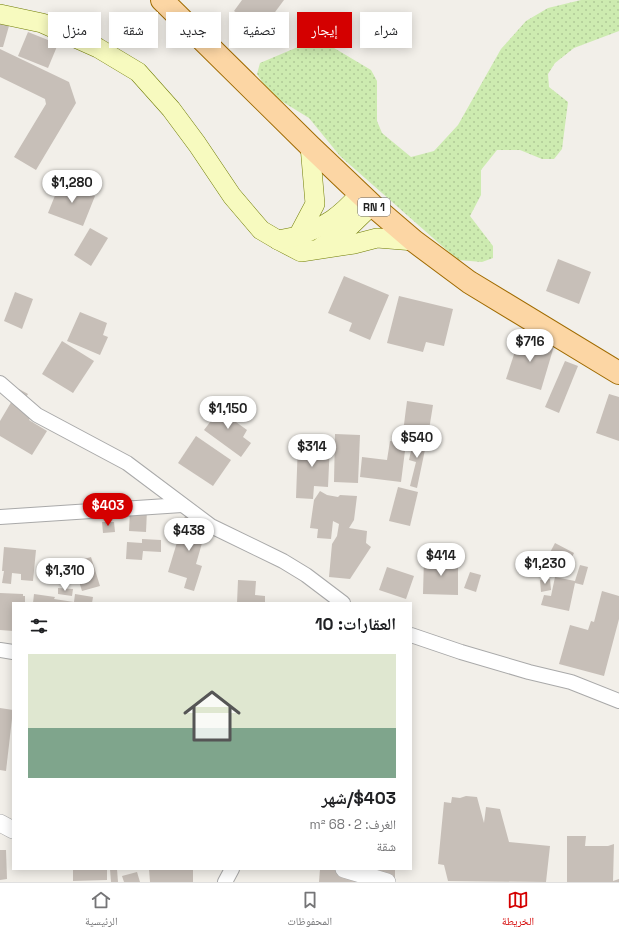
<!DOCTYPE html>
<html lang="ar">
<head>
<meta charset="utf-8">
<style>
	body { margin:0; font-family:"Space Grotesk","Noto Naskh Arabic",sans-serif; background:#f2f2f2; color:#202124; direction:rtl; height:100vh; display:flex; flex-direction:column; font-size:15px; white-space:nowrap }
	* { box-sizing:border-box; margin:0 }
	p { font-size:13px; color:#757577 }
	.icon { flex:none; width:22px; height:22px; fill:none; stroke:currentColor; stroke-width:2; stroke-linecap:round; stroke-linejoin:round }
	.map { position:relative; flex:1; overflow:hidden; direction:ltr }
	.details { position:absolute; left:12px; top:602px; width:400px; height:268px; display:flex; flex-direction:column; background:#fff; border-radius:0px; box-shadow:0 2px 10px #0003; direction:rtl }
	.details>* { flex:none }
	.hud { position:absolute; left:12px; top:12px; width:400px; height:36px; direction:rtl; display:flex; gap:8px }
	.price { position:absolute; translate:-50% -34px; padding:0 9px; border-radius:14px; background:#fff; color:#222; font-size:13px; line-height:26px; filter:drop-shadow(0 1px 2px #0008) }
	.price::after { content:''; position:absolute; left:50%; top:24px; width:12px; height:9px; margin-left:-6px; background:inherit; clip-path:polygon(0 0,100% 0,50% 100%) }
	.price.selected { background:#d40000; color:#fff }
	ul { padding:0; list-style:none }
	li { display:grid; align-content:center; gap:8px; height:212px; padding:0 16px }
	li span { display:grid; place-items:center; height:124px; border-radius:0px; color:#555 }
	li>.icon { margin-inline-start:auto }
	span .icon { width:72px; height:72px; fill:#fffc; stroke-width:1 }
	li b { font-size:17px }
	h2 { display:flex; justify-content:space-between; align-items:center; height:48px; padding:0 16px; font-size:17px }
	.pill { padding:0 14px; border-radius:0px; background:#fff; box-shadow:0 2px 10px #0003; font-size:14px; line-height:36px }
	.pill.selected { background:#d40000; color:#fff }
	.dock { display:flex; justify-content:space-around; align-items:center; height:56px; border-top:1px solid #e0e0e0; background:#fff; font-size:11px; color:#757577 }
	.dock a { display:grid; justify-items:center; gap:2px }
	.dock .selected { color:#d40000 }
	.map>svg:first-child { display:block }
	.grass { fill:url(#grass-dots) }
	.building { fill:#c7bfb8 }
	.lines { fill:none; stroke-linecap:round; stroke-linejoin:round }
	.minor-casing { stroke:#a9a9a9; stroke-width:16 }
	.tertiary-casing { stroke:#a9a9a9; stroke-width:18 }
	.secondary-casing { stroke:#707d05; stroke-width:20 }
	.primary-casing { stroke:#a06b00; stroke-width:24 }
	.minor { stroke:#fff; stroke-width:14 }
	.tertiary { stroke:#fff; stroke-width:17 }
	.secondary { stroke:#f7fabf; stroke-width:19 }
	.primary { stroke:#fcd6a4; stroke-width:22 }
	.labels { text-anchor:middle; stroke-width:3.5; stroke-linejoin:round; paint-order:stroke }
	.shield { fill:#fff; stroke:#646464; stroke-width:1 }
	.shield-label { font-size:11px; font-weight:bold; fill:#222 }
</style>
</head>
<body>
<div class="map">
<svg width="619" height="882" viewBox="0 0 619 882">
	<defs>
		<pattern id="grass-dots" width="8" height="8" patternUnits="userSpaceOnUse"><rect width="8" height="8" fill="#cdebb0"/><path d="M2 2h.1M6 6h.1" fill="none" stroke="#b0c997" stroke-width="1.8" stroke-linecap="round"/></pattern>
	</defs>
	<rect width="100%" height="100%" fill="#f2efe9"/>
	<path class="grass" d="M581,0h38v31l-45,17 -19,15 -7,11 1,13 19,15 -6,47 -8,10h-12l-22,-9h-23l-16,20v25l-11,21 23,30v12l-11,4 -24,-2 -118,-104 -31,-38 -39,-24 -13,-20 3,-11 45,-19 24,1 42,25 6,11v40l5,12 29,24 23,-6 24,-26 43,-76 25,-28 22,-13z"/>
	<g class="building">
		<path d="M242,0h42l-23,31 -27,-20z"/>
		<path d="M0,16l11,3 -8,28h-3z"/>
		<path d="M28,32l30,12 -10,24 -30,-12z"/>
		<path d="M0,49l69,33 7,21 -40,67 -22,-13 32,-53 -1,-5 -45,-22z"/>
		<path d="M60,183l35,13 -12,30 -35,-13z"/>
		<path d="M90,228l18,10 -17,28 -17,-11z"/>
		<path d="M558,259l33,13 -12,32 -33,-13z"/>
		<path d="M344,276l45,19 -19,45 -21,-9 3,-8 -24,-10z"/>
		<path d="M15,292l18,7 -11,30 -18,-8z"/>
		<path d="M399,296l54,13 -9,37 -18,-4 -3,10 -36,-9z"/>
		<path d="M80,312l27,11 -4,12 5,2 -8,18 -33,-14z"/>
		<path d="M520,336l34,10 -13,44 -35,-11z"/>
		<path d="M62,341l32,20 -21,32 -31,-19z"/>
		<path d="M565,361l13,5 -19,47 -14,-6z"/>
		<path d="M19,389l9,5 -6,10 12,7 -5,9 18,11 -15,24 -32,-19v-15z"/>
		<path d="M609,394l10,3v44l-23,-8z"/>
		<path d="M227,400l10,7 -8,10 18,13 -4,7 8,6 -10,14 -37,-27z"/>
		<path d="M407,401l26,4 -5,31 -25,-4z"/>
		<path d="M335,434l25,1 -2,48 -24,-1z"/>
		<path d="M196,436l35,24 -18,26 -35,-23z"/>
		<path d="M414,437l13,3 -10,48 -7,-2 6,-24 -7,-2z"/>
		<path d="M390,441l16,2 -5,39 -41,-5 2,-20 25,3z"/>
		<path d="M298,442l32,1 -2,44 -14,-1 -1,13 -17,-1z"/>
		<path d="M398,487l20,5 -8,34 -21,-5z"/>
		<path d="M320,491l7,4 11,2 2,-2 17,1 -3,24 -5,8 18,3 -1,12 5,4 -21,32 -21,-2 3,-33 5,-8 2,-12 -6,-3 -2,18 -14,-1 1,-9 -8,-1 4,-28z"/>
		<path d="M130,509l17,1 -1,22 -17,-1z"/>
		<path d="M185,516l23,6 -12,42 6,2 -8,25 -10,-3 3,-10 -19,-6z"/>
		<path d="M102,522h12l1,10 -12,1z"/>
		<path d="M142,539l19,1v12l-18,-1 -1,9 -16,-1 1,-17 15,1z"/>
		<path d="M555,543l19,10 -8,17 -20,-10z"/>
		<path d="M4,547l32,3 -3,31 -12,-1v-6l-9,-1 -1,11 -9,-1 2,-12h-2z"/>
		<path d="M91,557l9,29 -18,5 -9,-29z"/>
		<path d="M424,558l34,1v36l-35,-1z"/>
		<path d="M580,565l8,2 -5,18 -8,-2 -6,28 -28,-6 3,-10 7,1 4,-19 20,4z"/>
		<path d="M387,567l27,9 -8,23 -27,-9z"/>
		<path d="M470,572l11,3 -5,17 -12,-4z"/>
		<path d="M550,579l1,11 -10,2 -1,-12z"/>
		<path d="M238,580l18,1 -1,14 10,1v7h-28z"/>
		<path d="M58,588l15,1 -1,7 -14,-2z"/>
		<path d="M602,591l17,5v23l-15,57 -45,-12 11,-39 18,5 3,-9 3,1z"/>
		<path d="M0,593l23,1v2h2v7h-12v28l-13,-1z"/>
		<path d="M34,594l21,3 -1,2 20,3 1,-8 18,3 -1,6h-59z"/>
		<path d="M0,708l13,2 -7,61 -6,-1z"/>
		<path d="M466,796l11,1 7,26 2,-16 14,2 9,33 41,4 -4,36 -98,-1 -4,-16 -6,-1 6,-62 7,1 1,-6 8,1z"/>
		<path d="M567,836h19l-1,10h23l6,-2 -1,37 6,-2v3h-52z"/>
		<path d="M0,850h6l1,29 -7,1z"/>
		<path d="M73,869h34v11l-34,1z"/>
		<path d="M110,869h7l1,13h-7z"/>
		<path d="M149,869h44v13h-43z"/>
		<path d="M320,869h75v13h-76z"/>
		<path d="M137,872l3,10h-16l-2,-6z"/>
	</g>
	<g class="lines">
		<g class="minor-casing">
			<g id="minor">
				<path d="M0,383l37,32 90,48 84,63 72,35 23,14 37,28"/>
				<path d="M0,517l182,-12"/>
				<path d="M411,635l50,17 68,20 42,10 48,19"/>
				<path d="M0,650l13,2"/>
				<path d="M225,882l7,-13"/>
			</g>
		</g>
		<g class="tertiary-casing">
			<g id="tertiary">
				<path d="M0,823l13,7"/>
				<path d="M344,869l43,13"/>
			</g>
		</g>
		<g class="secondary-casing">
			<g id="secondary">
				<path d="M0,14l42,9 56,25 40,24 33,37 26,35 35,52 29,34 17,10 23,12 53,-8 23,-6 37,3"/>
				<path d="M298,236c30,-11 41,-19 62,-42"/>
				<path d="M278,240l20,-4 17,-32 -5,-58"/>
				<path d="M322,246l18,-10 32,-31"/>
			</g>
		</g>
		<g class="primary-casing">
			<path id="primary" d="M162,0l148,146 62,59 42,36 55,41 150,91"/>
		</g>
		<use href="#minor" class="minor"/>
		<use href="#tertiary" class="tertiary"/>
		<use href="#secondary" class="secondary"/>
		<use href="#primary" class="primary"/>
	</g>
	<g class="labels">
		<rect class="shield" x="358" y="198" width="32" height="18" rx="3"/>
		<g class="shield-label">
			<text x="374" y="211">RN 1</text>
		</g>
	</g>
</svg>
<b class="price" style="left:72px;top:204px">$1,280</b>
<b class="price" style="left:530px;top:363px">$716</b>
<b class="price" style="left:228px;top:430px">$1,150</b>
<b class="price" style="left:417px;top:459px">$540</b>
<b class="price" style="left:312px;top:468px">$314</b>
<b class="price selected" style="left:108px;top:527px">$403</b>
<b class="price" style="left:189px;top:552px">$438</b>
<b class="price" style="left:441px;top:577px">$414</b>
<b class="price" style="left:545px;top:585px">$1,230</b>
<b class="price" style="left:65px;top:592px">$1,310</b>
<div class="hud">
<a class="pill">شراء</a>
<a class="pill selected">إيجار</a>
<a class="pill">تصفية</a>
<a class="pill">جديد</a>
<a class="pill">شقة</a>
<a class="pill">منزل</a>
</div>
<section class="details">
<h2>العقارات: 10<svg class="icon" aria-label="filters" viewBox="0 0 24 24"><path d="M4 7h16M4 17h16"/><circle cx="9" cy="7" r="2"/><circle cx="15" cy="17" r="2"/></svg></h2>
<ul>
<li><span style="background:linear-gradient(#dfe7d0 60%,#7fa58c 0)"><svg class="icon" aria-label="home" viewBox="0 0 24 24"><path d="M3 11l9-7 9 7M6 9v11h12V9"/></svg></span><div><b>$403/شهر</b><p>الغرف: 2 · 68 m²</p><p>شقة</p></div></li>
</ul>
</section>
</div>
<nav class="dock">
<a class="selected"><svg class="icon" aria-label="map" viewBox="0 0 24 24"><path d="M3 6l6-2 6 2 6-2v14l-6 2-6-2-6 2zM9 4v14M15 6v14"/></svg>الخريطة</a>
<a><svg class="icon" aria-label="saved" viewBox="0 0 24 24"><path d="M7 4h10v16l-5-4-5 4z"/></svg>المحفوظات</a>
<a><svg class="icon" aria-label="home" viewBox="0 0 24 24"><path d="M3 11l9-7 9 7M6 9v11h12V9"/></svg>الرئيسية</a>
</nav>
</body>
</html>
